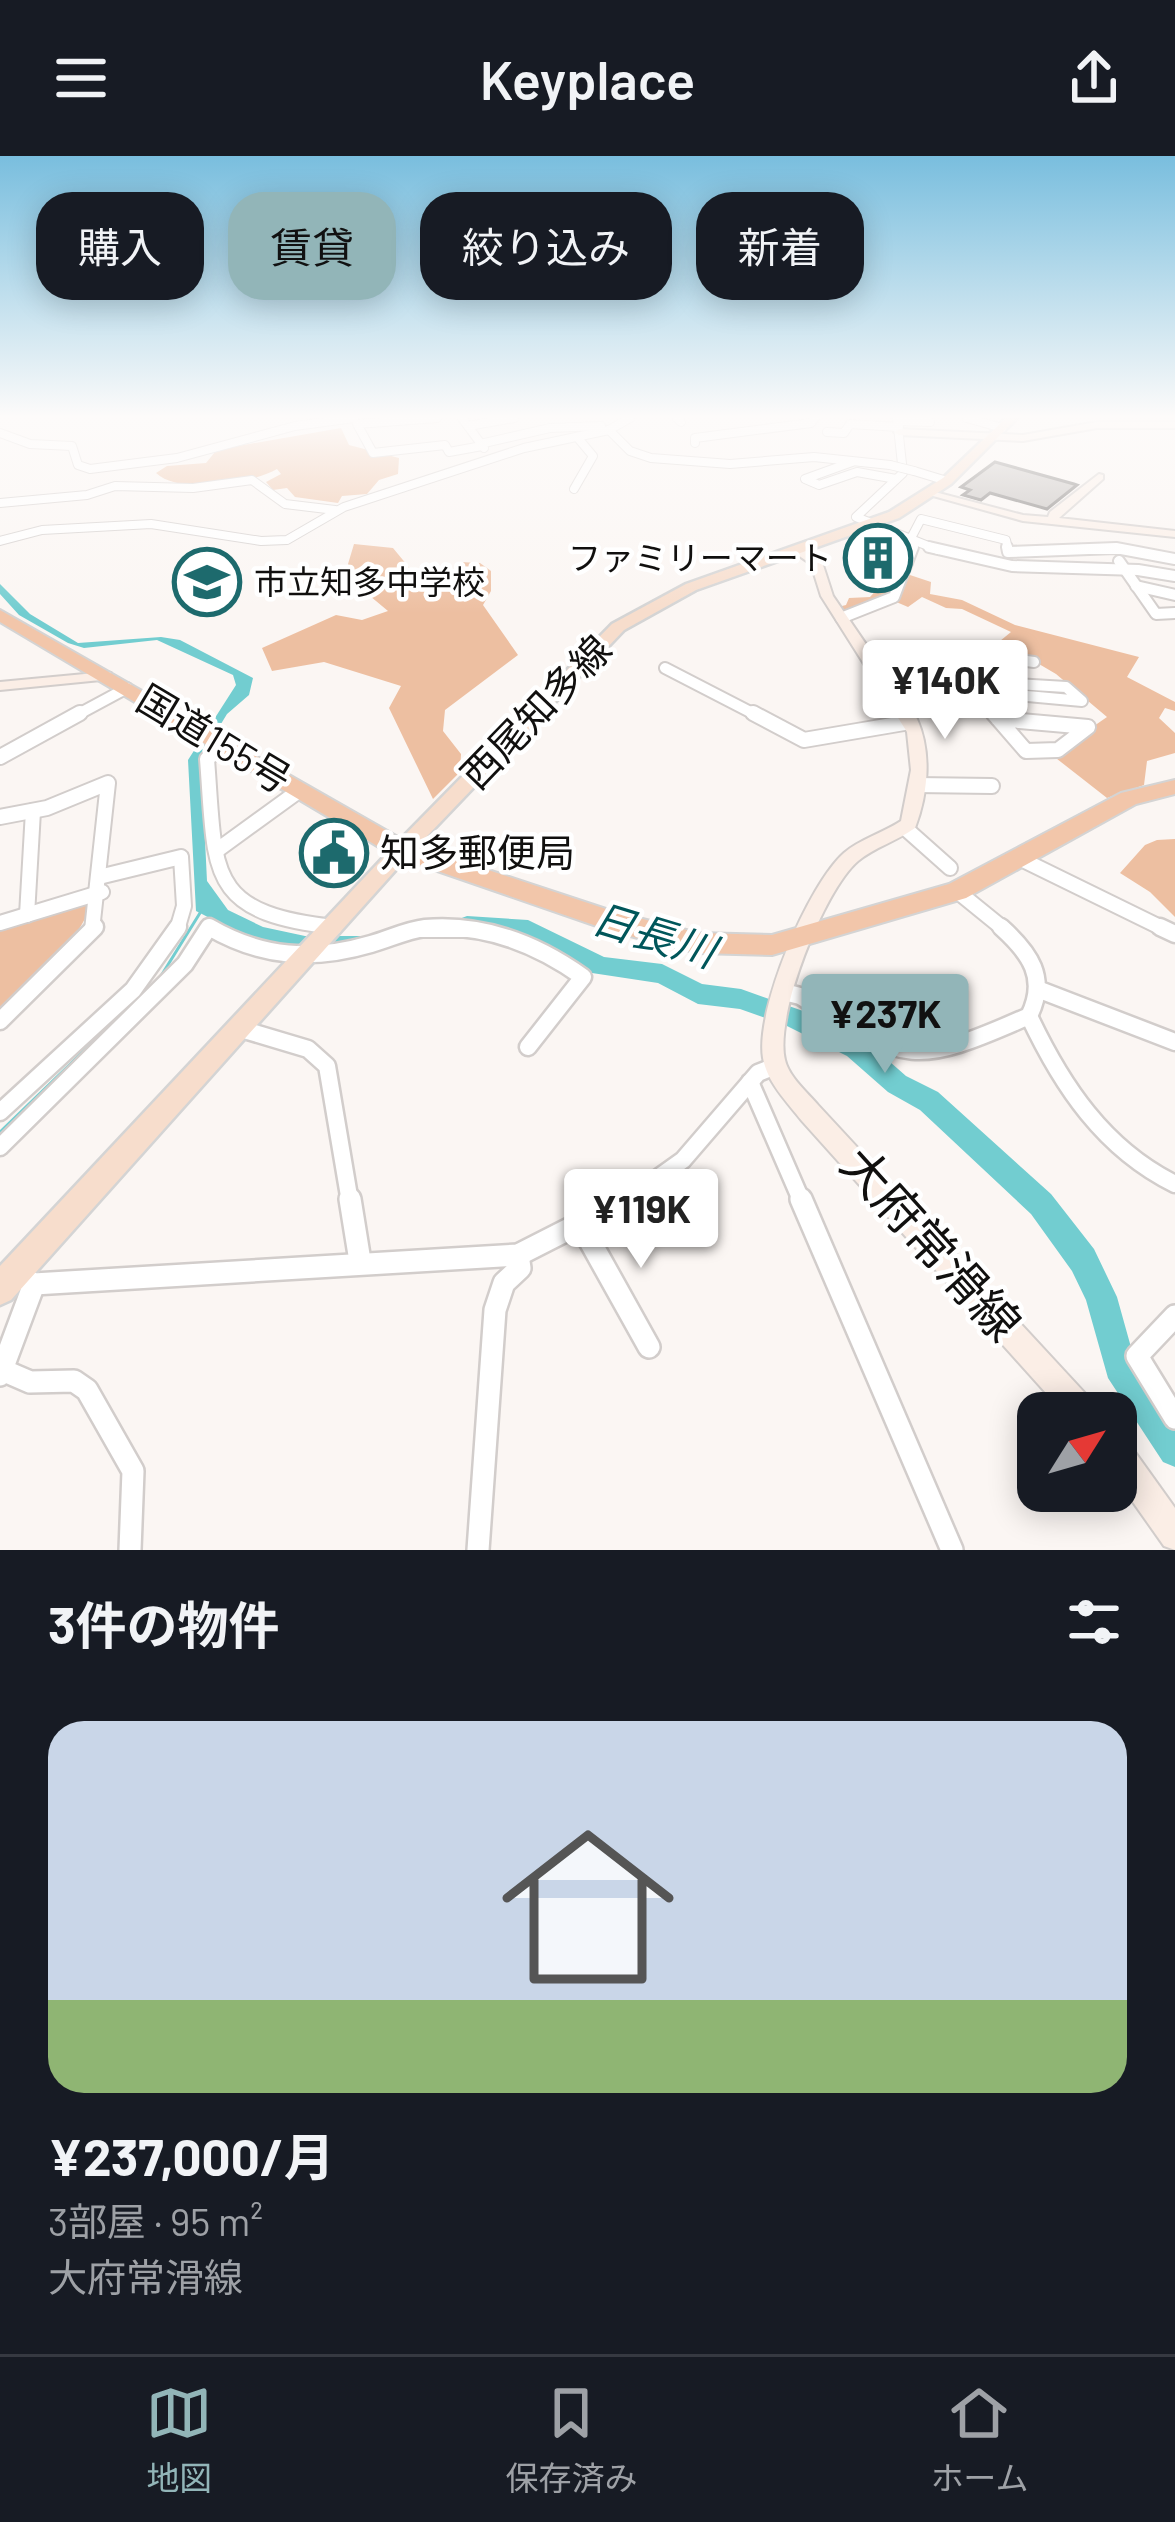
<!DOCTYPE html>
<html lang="ja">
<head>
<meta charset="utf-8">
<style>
	body { margin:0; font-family:Barlow,"Noto Sans JP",sans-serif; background:#20242c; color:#f1f3f6; height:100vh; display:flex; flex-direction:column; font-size:45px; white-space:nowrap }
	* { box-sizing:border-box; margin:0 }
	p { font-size:39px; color:#9ea1a6 }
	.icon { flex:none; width:66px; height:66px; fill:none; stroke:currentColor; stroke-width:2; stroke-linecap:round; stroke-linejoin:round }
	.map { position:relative; height:1394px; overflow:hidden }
	.details { display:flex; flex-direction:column; background:#171b24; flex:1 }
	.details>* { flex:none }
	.banner { position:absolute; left:36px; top:36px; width:1104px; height:108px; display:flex; gap:24px }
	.needle { width:78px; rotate:53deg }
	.tools { position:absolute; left:1017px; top:1236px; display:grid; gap:24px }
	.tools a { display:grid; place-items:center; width:120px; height:120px; border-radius:24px; background:#171b24; box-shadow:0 6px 30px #0003; font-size:60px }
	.price { position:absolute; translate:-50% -102px; padding:0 27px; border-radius:12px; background:#fff; color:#222; font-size:39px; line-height:78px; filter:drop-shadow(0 3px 6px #0008) }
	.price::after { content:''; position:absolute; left:50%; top:72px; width:36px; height:27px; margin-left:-18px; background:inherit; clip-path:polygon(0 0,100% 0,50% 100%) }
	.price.on { background:#92b5b8; color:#111 }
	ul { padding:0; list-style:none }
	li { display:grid; align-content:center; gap:24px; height:636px; padding:0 48px }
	li span { display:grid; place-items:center; height:372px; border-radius:36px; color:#555 }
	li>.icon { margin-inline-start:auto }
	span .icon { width:216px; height:216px; fill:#fffc; stroke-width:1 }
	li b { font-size:51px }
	h2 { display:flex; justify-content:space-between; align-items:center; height:144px; padding:0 48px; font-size:51px }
	.pill { padding:0 42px; border-radius:36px; background:#171b24; box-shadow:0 6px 30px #0003; font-size:42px; line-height:108px }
	.pill.on { background:#92b5b8; color:#111 }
	header { display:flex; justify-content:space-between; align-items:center; height:156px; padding:0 48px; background:#171b24; font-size:54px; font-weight:600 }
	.tab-bar { display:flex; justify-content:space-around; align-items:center; height:168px; border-top:3px solid #363941; background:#171b24; font-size:33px; color:#9ea1a6 }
	.tab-bar a { display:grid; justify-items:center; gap:6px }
	.tab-bar .on { color:#92b5b8 }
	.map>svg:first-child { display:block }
	.green { fill:#edbfa1 }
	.water { fill:#72cdd0 }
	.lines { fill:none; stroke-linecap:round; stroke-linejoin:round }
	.stream { stroke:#72cdd0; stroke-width:3 }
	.river { fill:#72cdd0; fill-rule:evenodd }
	.building { fill:#beb9b6; stroke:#7a7674; stroke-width:3 }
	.street-far4-casing { stroke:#d2cdcb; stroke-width:10 }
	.street-far3-casing { stroke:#d2cdcb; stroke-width:14 }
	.street-far2-casing { stroke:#d2cdcb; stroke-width:18 }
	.street-far1-casing { stroke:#d2cdcb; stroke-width:21 }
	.street-casing { stroke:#d2cdcb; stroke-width:26 }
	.secondary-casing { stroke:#d2cdcb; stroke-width:4 }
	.primary-casing { stroke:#d4d4d4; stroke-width:5 }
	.highway-casing { stroke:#d4d4d4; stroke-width:4 }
	.street-far4 { stroke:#fff; stroke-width:8 }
	.street-far3 { stroke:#fff; stroke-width:10 }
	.street-far2 { stroke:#fff; stroke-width:14 }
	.street-far1 { stroke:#fff; stroke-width:16 }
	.street { stroke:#fff; stroke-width:21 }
	.secondary { fill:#fbeee6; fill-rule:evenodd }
	.primary { fill:#f7ddcc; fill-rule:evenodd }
	.highway { fill:#f2c6aa; fill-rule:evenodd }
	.street-bridge-casing { stroke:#d2cdcb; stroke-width:10; stroke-linecap:butt }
	.street-bridge { stroke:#fff; stroke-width:8 }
	.labels { text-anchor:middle; stroke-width:9; stroke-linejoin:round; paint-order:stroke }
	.far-poi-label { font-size:33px; fill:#11100f; stroke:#fff; text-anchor:end }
	.street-label { font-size:39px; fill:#11100f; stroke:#fff }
	.poi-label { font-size:39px; fill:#11100f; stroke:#fff; text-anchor:start }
	.water-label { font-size:42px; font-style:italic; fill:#00565a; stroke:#fff }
	.near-street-label { font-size:48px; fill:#11100f; stroke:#fff }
</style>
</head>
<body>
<header><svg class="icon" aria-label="menu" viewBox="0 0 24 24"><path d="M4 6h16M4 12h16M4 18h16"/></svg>Keyplace<svg class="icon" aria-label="share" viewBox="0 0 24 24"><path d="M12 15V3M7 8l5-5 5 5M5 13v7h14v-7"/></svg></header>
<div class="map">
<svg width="1175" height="1394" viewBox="0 0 1175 1394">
	<rect width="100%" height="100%" fill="#fbf6f3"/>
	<g class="green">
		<path d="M341,272l8,17 50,13 -1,16 -19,6 -12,14 -25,2 -4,7 -43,-6 -8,-9 -14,2 -7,-8 15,-8 -4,-5c-26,15 -98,26 -121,4l11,-7 39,-3 9,-11 17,-5z"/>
		<path d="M354,388l39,4 19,23 48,6 -1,-15 21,1 11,8v20l-8,14 35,50 -73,55 -2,21 18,23 -1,18 -27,27 -44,-91 12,-22 -77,-24 -52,9 -10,-23 74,-33 26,5 26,-9 -24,-20 -16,-27z"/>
		<path d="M907,418l24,8 -1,12 32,6 53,25 124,32 -12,20 48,25v9l-10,-3 -6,10 16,15v20l-28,8 -3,24 -37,13 -55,-43 55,-38 -51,-43 -56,-33 11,-9 -49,-23 -16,-1 -24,-11 -14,10 -14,-6 -2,-11 -10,13 -40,9 -4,-5 8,-2 3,-7 21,-1 11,-12 23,-4z"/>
		<path d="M1157,684l18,-1v78l-25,-25 -30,-19 25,-28z"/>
		<path d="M94,741c-16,50 -56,79 -94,114v-85z"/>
	</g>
	<path class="water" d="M0,428l30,30 48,29 83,-6 19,3 73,38 -4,17 -22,19 -26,43 6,124 21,29 35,17 42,9h60l64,-18 2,5c-59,17 -115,38 -176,18 -20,-6 -39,-21 -59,-30l-8,-151 48,-75 -3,-10 -76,-35 -73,8 -16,-5 -49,-28 -19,-21z"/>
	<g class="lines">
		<g class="stream">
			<path d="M161,820l39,-63"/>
			<path d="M0,976l146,-141"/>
		</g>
		<path class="river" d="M467,760l61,4 76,37 58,7 40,20 39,5 62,22 62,29 41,36 32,16 113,102 43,55 23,48 17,61 41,61v48l-12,-5 -55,-84 -22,-78 -14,-29 -41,-57 -111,-104 -32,-18 -41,-36 -62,-31 -45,-16 -42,-5 -40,-21 -66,-10 -68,-35 -65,-7 -3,-6 3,-6z"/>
	</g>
	<path class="building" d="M995,306l79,22 3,1 -30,24 -57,-16 -9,7 -18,-5 7,-5 -9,-3z"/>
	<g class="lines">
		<g class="street-far4-casing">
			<g id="street-far4">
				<path d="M437,262l-80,6 16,29 72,-8 4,7 33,-6"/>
				<path d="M462,262l22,30"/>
				<path d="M677,262l4,4"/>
				<path d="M897,262l6,55 -47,44 82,33"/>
				<path d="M967,262l35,10"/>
				<path d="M898,265l32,1"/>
				<path d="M468,270l46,-8"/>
				<path d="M609,274l21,21 21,7 79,6 84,-7 76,8"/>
				<path d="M827,276l17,1 6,-9 49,3"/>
				<path d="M0,277l30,11 42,2 6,19 12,4 87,-11 118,-32 59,-8"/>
				<path d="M695,287v-5l116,-15 4,-5"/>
				<path d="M480,288l70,-16 51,-2"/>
				<path d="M852,306l-47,17 14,6 38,-13 39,7"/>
				<path d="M914,315l33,10"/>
				<path d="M574,333l19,-33 -16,-19"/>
				<path d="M0,347l87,-8 28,-9 78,2 59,-8 33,24 50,6"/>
				<path d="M0,385l42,-11 109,-6 110,17 26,-1 57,-33 180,-59 85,-18 21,-12"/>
				<path d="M909,386l12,-23 85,21 2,10"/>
				<path d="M912,394l2,-6"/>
				<path d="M1068,394h57"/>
			</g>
		</g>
		<g class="street-far3-casing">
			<g id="street-far3">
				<path d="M929,391l83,19 126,4 37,6"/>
				<path d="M1007,391l1,5 108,-4 59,11"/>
				<path d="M1119,405l37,53 19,-1"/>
				<path d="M1136,430l39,9"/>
				<path d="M841,462l53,-21 19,-50"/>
				<path d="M665,512l93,48"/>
				<path d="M880,520l186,11 16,14 -109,-10"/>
				<path d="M961,521l5,-15 15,-7 53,7"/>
				<path d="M972,534l23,26"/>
				<path d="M75,560l52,-28"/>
			</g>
		</g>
		<g class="street-far2-casing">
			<g id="street-far2">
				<path d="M753,557l51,27 106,-18"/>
				<path d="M993,557l33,38 32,-1 30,-23 -90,-8"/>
				<path d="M223,589l-16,14c9,114 -2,154 128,168"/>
				<path d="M0,601l80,-44"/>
				<path d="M916,629l76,1"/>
				<path d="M0,661l47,-9 61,-25 -16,147"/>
				<path d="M905,672l45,40"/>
				<path d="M216,695l84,-61"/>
				<path d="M1021,703l145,71"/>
				<path d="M103,720l78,-19 3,49 -7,24"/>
				<path d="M957,735l48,39"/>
				<path d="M27,759l6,-104"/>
				<path d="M0,767l102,-31"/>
				<path d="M207,774h6"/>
				<path d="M418,774h54"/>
			</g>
		</g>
		<g class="street-far1-casing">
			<g id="street-far1">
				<path d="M1160,771l15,7"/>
				<path d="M1040,834l135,52"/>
				<path d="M784,836l16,4c107,67 111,72 229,20 19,-38 1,-63 -28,-89"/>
				<path d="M1029,860c33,70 75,133 146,168"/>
				<path d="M0,865l95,-94"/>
				<path d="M241,873l67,20 19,17 23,136"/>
				<path d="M750,926l52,120"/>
				<path d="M0,956l133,-122 45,-63"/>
				<path d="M0,991l185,-183 24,-37c53,31 104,34 162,17 18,-5 36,-14 54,-16 59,-5 112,16 158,49l-55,70"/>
				<path d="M624,1046l59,-42 75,-87 17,-7"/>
			</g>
		</g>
		<g class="street-casing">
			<g id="street">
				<path d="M350,1043l10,62"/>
				<path d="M801,1043l151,351"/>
				<path d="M581,1069l68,122"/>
				<path d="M14,1118l20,10 484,-29 110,-56"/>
				<path d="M1175,1160l-38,40 38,62"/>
				<path d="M2,1214l28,12 44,-1 13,9 46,81 -3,79"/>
				<path d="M0,1219l34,-91"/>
				<path d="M478,1394l17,-240 9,-27 16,-15 -2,-13"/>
			</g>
		</g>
		<g class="secondary-casing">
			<g id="secondary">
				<path d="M1097,266h78v6h-78l-74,13 -124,-6 -5,-3 5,-3 124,6z"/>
				<path d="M1099,318l4,1v4l-44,39 116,13v6l-152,-16 -97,-27 5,-3 92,24 25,2 2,-5z"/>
				<path d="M795,391h8l18,12 12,37 84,123c15,34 11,75 -2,109 -18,13 -40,19 -57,33 -34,29 -84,155 -73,199 4,17 22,32 33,45l276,298 5,10h-35l-262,-292c-15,-19 -35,-39 -39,-63 -8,-48 45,-173 81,-205 16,-14 39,-20 57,-32l10,-51 -4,-38 -86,-136 -10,-32 -16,-11z"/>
				<path d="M106,516l5,1v6l-111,11v-8z"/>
				<path d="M1116,1281l11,4 48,67v42l-11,-4 -48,-68z"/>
			</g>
		</g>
		<g class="primary-casing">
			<path id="primary" d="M1006,262h11l-66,66 -52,34 -203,72 -72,40 -215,225 -398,445 -11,5v-39l395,-421 217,-221 74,-40 203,-72 54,-34z"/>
		</g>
		<g class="highway-casing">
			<path id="highway" d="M0,454l410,234 205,68 83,21 74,2 177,-51 172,-91 54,-13v14l-39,10 -170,94 -194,57 -74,-2 -84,-21 -220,-76 -394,-234z"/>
		</g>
		<use href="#street-far4" class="street-far4"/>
		<use href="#street-far3" class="street-far3"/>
		<use href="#street-far2" class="street-far2"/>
		<use href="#street-far1" class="street-far1"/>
		<use href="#street" class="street"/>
		<use href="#secondary" class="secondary"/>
		<use href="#primary" class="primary"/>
		<use href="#highway" class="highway"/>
		<g class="street-bridge-casing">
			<path id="street-bridge" d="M890,309l24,6"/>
		</g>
		<use href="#street-bridge" class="street-bridge"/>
	</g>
	<linearGradient id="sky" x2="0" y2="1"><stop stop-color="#79bede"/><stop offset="0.57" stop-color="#fdfbfa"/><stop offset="1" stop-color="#fdfbfa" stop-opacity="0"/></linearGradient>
	<rect width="1175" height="457" fill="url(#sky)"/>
	<defs>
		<g id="building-ring" transform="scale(3.45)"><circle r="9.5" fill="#fff" stroke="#1d6a6d" stroke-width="1.5"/><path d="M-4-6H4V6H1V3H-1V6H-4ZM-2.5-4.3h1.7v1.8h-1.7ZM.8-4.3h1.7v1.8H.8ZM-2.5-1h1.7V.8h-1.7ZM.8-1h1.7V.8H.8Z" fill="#1d6a6d"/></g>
		<g id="school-ring" transform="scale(3.45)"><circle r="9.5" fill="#fff" stroke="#1d6a6d" stroke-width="1.5"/><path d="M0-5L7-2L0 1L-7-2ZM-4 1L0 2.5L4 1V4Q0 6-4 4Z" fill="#1d6a6d"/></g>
		<g id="civic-ring" transform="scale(3.45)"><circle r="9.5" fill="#fff" stroke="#1d6a6d" stroke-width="1.5"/><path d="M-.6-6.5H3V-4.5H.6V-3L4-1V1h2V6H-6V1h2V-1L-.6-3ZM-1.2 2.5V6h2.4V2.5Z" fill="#1d6a6d"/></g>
	</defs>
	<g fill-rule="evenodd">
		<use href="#building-ring" x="878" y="402"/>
		<use href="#school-ring" x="207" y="426"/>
		<use href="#civic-ring" x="334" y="697"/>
	</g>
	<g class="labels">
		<g class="far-poi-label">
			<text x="832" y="414">ファミリーマート</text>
			<text x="254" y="438" text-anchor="start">市立知多中学校</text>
		</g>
		<g class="street-label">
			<text transform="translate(536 556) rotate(-46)" y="14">西尾知多線</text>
			<text transform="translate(214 583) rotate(31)" y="14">国道155号</text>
		</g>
		<g class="poi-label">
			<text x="380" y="711">知多郵便局</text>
		</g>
		<g class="water-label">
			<text transform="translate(654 779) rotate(17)" y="15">日長川</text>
		</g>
		<g class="near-street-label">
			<text transform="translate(931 1088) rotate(48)" y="17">大府常滑線</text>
		</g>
	</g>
</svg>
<div class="tools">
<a><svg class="needle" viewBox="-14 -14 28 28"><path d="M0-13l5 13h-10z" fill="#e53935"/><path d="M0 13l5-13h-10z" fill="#9ea1a6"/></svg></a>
</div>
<b class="price" style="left:945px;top:586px">¥140K</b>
<b class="price on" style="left:885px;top:920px">¥237K</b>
<b class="price" style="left:641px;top:1115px">¥119K</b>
<div class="banner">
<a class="pill">購入</a>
<a class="pill on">賃貸</a>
<a class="pill">絞り込み</a>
<a class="pill">新着</a>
</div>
</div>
<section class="details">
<h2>3件の物件<svg class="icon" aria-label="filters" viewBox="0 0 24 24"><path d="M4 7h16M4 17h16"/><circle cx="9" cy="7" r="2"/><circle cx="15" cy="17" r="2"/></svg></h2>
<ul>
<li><span style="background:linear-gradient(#c9d6e8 75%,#8fb573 0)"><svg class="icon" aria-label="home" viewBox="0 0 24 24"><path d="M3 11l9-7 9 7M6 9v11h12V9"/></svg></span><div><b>¥237,000/月</b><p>3部屋 · 95 m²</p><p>大府常滑線</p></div></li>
</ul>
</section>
<nav class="tab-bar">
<a class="on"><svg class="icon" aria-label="map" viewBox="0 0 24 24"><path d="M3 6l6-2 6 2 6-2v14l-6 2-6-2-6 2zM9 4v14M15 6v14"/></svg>地図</a>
<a><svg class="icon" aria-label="saved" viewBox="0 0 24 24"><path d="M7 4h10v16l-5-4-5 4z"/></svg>保存済み</a>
<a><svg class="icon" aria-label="home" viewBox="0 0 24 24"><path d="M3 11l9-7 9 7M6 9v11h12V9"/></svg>ホーム</a>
</nav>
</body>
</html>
